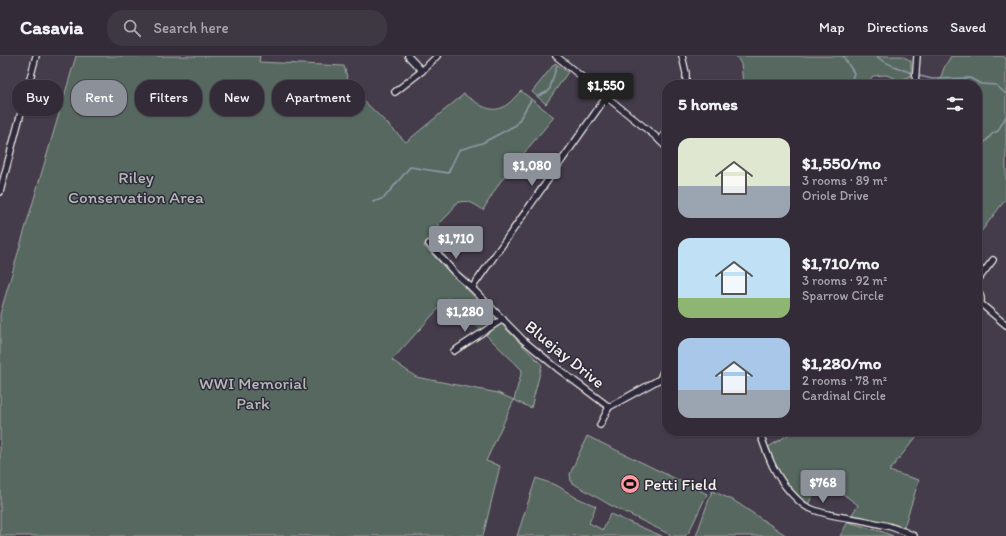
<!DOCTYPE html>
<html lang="en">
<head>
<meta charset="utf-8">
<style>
	body { margin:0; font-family:Itim,sans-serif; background:#3e3843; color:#f1f3f6; height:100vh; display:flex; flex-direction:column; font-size:15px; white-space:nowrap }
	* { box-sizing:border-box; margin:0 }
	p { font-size:13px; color:#a9a7ae }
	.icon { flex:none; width:22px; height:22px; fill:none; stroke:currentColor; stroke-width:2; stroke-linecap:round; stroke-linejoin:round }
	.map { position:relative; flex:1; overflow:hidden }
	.details { position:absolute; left:662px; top:24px; width:320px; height:356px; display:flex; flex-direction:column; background:#332c38; border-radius:16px; box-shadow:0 1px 3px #0004,0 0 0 1px #4e4853 }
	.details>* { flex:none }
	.top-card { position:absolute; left:12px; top:24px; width:380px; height:36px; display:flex; gap:8px }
	.price { position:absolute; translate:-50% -34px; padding:0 9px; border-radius:4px; background:#8c9099; color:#fff; font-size:13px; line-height:26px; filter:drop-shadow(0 1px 2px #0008) }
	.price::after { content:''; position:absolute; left:50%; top:24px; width:12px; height:9px; margin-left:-6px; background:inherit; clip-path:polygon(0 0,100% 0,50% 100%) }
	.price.current { background:#222; color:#fff }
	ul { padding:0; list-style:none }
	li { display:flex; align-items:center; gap:12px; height:100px; padding:0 16px }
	li span { display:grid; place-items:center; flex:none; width:112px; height:80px; border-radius:12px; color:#555 }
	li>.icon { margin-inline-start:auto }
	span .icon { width:48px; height:48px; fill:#fffc; stroke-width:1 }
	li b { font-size:17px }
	h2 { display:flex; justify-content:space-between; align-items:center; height:48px; padding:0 16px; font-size:17px }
	.chip { padding:0 14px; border-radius:16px; background:#332c38; box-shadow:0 1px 3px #0004,0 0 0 1px #4e4853; font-size:14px; line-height:36px }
	.chip.current { background:#8c9099; color:#fff }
	header { display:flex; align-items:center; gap:24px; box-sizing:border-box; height:56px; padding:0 20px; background:#332c38; border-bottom:1px solid #4e4853 }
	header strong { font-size:19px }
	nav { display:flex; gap:22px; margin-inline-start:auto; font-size:14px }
	.search { width:280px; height:36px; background:#3e3843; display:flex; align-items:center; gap:10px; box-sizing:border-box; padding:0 14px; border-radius:16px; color:#a9a7ae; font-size:15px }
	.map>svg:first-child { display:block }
	.green { fill:#566860; stroke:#a5aca4; fill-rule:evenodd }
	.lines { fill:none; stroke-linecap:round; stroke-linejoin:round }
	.stream { stroke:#909ca6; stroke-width:1.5 }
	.street-casing { stroke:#f4f1e8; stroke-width:8 }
	.street { stroke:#2f2a3d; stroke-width:5.5 }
	.labels { text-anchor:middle; stroke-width:3; stroke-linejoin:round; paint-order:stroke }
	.park-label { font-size:17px; fill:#b5bab2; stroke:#2f2a3d }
	.street-label { font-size:17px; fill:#f4f1e8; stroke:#2f2a3d }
	.poi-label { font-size:17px; fill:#f4f1e8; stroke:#2f2a3d; text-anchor:start }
</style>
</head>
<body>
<header>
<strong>Casavia</strong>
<div class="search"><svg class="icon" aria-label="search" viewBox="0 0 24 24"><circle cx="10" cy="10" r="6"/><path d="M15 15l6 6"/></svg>Search here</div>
<nav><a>Map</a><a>Directions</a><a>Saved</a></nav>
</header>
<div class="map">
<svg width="1006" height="480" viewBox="0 0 1006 480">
	<rect width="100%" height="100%" fill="#443b4b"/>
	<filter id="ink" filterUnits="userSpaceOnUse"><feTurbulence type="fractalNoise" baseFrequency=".025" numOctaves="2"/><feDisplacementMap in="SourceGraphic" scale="8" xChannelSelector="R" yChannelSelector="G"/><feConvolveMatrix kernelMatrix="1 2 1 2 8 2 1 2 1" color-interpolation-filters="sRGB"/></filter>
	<g filter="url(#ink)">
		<g class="green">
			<path d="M76,0h184l-1,6 85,4 6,21 56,55 58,-48c6,5 12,8 18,12 19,9 26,-2 39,-15l33,26 -54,65 -17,28c-10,-7 -16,-11 -27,-7l-6,10 -12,12 -14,21 118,119 -11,43 -17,-8 -28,61 14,5 -17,70h-483v-222zM448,242l74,72 -8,30 -16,-7 -82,-16 -24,-17z"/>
			<path d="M736,0h166l9,5v15l-11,4 -14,-5 -13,1 -5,6v3h-125l-2,-21z"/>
			<path d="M951,0h51l4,2v141l-29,38v-152h-39l6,-17z"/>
			<path d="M555,7l13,9 -22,32 -14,-12z"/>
			<path d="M794,375h127l-32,40 30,9 -15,47 -53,-11 7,-11 -23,-17 7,-12 -7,-5 -7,12 -11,3 -9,19 -2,-1c-19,-20 -29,-31 -39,-56z"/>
			<path d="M587,380l120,58 -18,38 -4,4h-12l-63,-31 -39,-23 -1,-8z"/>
			<path d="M536,422l22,8 17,11 21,9 -7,17 14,7 7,-16 52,22h-145z"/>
			<path d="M712,435l21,9 54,36h-91z"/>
			<path d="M848,466l35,10 10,4h-53z"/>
		</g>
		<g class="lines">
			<g class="stream">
				<path d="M843,0l11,17 -4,12"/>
				<path d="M876,0c10,9 24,12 36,17"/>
				<path d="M920,20l12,3 38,-1 11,6 15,1 10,9"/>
				<path d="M538,40l11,-5 8,-26"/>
				<path d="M977,107c3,-7 -1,-13 2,-20l6,-1 8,-9 5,-2 8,-15"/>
				<path d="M373,146l11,-4 26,-31 38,6 11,-23 23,-7 34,-18 15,-25"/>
			</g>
			<g class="street-casing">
				<g id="street">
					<path d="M408,0l14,15"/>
					<path d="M556,0l99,80 12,12"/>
					<path d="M682,0l4,17v12"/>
					<path d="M915,29l2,-29"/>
					<path d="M395,36l27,-21 15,-15"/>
					<path d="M660,85l7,-11"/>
					<path d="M0,136l36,-136"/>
					<path d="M429,188l26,29 17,15 51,52 34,28 52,39"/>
					<path d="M977,225l16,-21"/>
					<path d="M472,232l135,-192"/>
					<path d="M977,235c5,5 6,11 0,15"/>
					<path d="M980,247l26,22"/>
					<path d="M454,295l49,-32"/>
					<path d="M600,369l9,-18 51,-28 4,-10"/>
					<path d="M759,375c9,25 14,42 32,62 5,5 10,11 16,14 17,8 36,10 54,13 19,4 36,7 53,16"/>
				</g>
			</g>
			<use href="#street" class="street"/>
		</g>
	</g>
	<defs>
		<g id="stadium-disc" transform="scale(1)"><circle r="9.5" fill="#ff9aa2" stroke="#2f2a3d"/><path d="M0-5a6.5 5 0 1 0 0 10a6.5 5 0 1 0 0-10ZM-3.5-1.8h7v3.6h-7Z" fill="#111"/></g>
	</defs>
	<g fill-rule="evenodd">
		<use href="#stadium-disc" x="630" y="428"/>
	</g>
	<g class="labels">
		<g class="park-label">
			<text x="136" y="127">Riley<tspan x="136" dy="20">Conservation Area</tspan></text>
			<text x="253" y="333">WWI Memorial<tspan x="253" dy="20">Park</tspan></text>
		</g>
		<g class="street-label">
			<text transform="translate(565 298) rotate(39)" y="6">Bluejay Drive</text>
		</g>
		<g class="poi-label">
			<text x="644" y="434">Petti Field</text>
		</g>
	</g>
</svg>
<b class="price current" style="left:606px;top:51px">$1,550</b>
<b class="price" style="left:532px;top:131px">$1,080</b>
<b class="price" style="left:456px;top:204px">$1,710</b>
<b class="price" style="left:465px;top:277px">$1,280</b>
<b class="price" style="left:823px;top:448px">$768</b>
<div class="top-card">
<a class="chip">Buy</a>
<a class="chip current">Rent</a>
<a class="chip">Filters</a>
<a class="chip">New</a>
<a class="chip">Apartment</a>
</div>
<section class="details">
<h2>5 homes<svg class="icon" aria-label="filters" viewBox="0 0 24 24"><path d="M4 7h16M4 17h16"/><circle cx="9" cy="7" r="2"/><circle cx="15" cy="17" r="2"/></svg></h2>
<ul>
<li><span style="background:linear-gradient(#dfe7d0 60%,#9aa5b1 0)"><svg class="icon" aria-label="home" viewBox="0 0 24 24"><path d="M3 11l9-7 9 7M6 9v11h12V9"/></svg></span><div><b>$1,550/mo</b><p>3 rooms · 89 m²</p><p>Oriole Drive</p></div></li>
<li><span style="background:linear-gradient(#bfe0f5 75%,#8fb573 0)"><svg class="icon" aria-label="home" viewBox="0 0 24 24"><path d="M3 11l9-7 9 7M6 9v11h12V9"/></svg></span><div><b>$1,710/mo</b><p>3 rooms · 92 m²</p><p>Sparrow Circle</p></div></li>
<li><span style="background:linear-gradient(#a9c7e8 65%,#9aa5b1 0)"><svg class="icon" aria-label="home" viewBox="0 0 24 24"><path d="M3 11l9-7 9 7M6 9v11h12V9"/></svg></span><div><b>$1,280/mo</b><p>2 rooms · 78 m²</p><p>Cardinal Circle</p></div></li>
</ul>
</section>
</div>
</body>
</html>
